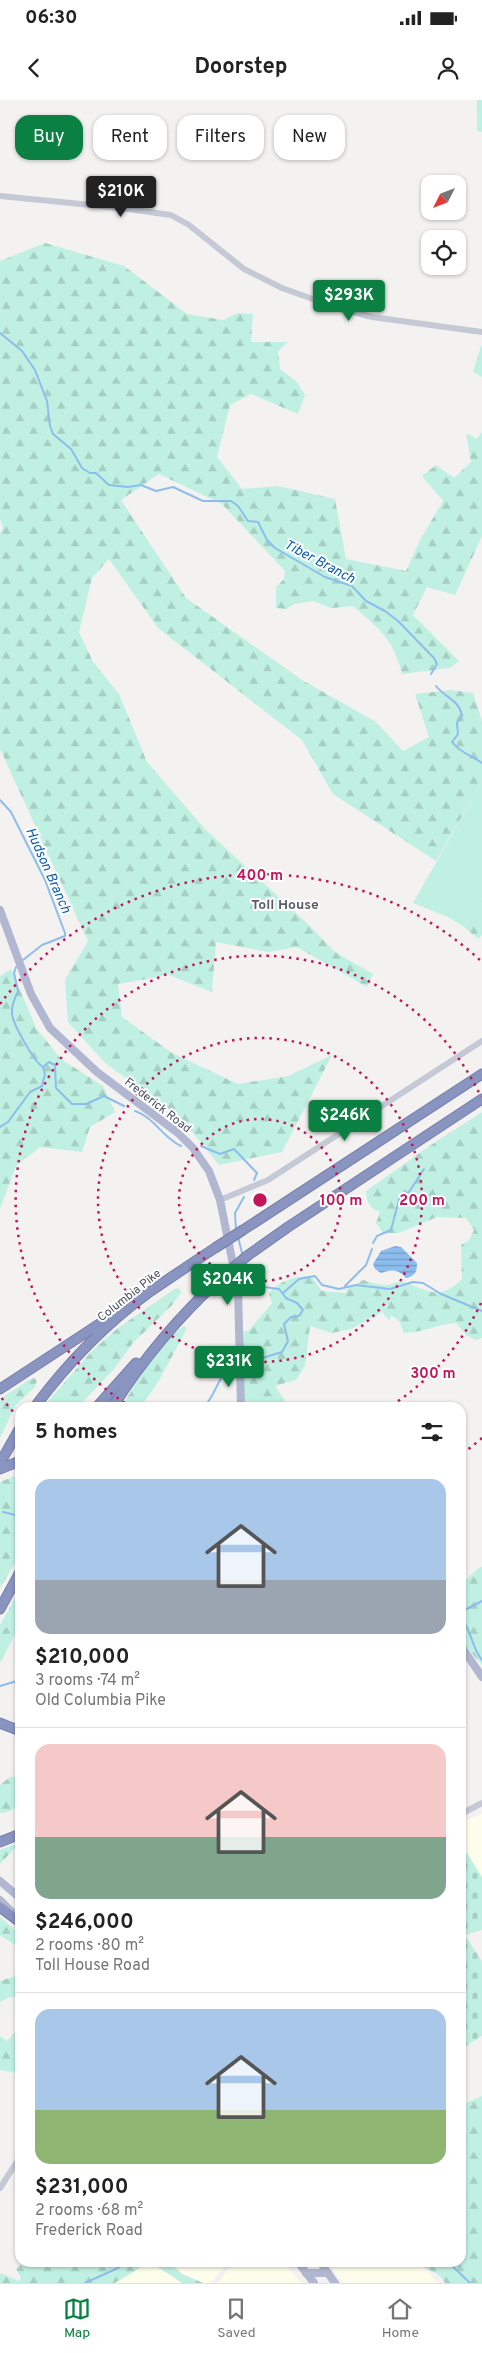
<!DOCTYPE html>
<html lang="en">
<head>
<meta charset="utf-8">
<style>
	body { margin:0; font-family:Overpass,sans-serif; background:#f6f6f6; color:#222; height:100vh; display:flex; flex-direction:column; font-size:19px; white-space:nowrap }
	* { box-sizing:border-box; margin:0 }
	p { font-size:16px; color:#767676 }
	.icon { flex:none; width:28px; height:28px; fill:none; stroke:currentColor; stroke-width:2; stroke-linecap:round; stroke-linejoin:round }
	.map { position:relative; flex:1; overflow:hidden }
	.panel { position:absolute; left:15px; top:1302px; width:451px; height:865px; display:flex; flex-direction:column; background:#fff; border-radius:15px; box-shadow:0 1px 4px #0004 }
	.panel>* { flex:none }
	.banner { position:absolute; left:15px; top:15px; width:452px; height:45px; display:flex; gap:10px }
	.needle { width:32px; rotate:228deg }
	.controls { position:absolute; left:421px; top:75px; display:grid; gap:10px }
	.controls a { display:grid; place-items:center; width:45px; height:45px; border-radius:10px; background:#fff; box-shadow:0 1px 4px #0004; font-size:25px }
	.price { position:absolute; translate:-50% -42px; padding:0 11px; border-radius:5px; background:#0b8043; color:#fff; font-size:16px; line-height:32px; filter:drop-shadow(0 1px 2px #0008) }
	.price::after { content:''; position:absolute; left:50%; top:30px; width:15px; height:11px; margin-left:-8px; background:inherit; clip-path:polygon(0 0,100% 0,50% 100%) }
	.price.selected { background:#222; color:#fff }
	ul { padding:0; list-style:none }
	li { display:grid; align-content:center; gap:10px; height:265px; padding:0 20px }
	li+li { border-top:1px solid #e0e0e0 }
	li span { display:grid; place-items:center; height:155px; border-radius:15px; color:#555 }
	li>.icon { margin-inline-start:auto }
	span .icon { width:90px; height:90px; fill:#fffc; stroke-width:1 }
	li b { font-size:21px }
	h2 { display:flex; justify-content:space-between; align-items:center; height:60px; padding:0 20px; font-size:21px }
	.chip { padding:0 18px; border-radius:15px; background:#fff; box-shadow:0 1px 4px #0004; font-size:18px; line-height:45px }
	.chip.selected { background:#0b8043; color:#fff }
	.status { display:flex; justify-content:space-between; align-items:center; height:35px; padding:0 25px; background:#fff; direction:ltr }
	.status svg { height:14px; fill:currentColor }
	header { display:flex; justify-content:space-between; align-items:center; height:65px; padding:0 20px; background:#fff; font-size:22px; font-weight:700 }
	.menu { display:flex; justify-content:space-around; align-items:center; height:70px; border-top:1px solid #e0e0e0; background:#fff; font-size:14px; color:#767676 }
	.menu a { display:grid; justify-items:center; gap:2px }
	.menu .selected { color:#0b8043 }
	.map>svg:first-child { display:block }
	.commercial { fill:#fdfdec }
	.green { fill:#c0f0e1 }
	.forest { fill:url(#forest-firs) }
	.cemetery { fill:url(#cemetery-stones) }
	.water { fill:url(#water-rules) }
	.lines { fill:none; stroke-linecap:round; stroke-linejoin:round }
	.stream { stroke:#8dbded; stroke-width:2 }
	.highway-casing { stroke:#747eac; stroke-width:11 }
	.minor { stroke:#c5c9d6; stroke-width:6 }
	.major { stroke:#b1b7d0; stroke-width:8 }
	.highway { stroke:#8994c0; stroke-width:9 }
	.highway-bridge-casing { stroke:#747eac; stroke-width:11; stroke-linecap:butt }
	.highway-bridge { stroke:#8994c0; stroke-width:9 }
	.ring { fill:none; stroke:#c2185b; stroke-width:2.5; stroke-dasharray:2.5 5 }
	.labels { text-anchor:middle; stroke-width:4; stroke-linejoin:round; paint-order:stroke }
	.street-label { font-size:12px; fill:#484e5f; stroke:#fff }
	.water-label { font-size:14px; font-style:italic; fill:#0b5daf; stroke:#fff }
	.neighbourhood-label { font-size:14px; font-weight:bold; fill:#5d5f66; stroke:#fff }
	.centre { fill:#c2185b; stroke:#fff; stroke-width:2.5 }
	.ring-label { font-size:15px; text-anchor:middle; font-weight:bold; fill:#c2185b; stroke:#fff; stroke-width:4; stroke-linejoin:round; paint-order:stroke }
</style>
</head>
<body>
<div class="status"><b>06:30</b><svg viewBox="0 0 49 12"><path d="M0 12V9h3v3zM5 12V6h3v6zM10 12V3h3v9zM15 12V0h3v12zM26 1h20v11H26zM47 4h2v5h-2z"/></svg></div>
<header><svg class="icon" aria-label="back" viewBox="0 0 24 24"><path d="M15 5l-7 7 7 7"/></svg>Doorstep<svg class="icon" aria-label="person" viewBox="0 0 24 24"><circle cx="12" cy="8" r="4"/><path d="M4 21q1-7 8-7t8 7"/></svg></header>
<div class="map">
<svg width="482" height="2183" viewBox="0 0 482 2183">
	<defs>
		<pattern id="forest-firs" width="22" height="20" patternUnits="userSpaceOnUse" patternTransform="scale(1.25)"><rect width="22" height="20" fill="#c0f0e1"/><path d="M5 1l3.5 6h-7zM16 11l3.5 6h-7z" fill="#a6cfc3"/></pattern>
		<pattern id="cemetery-stones" width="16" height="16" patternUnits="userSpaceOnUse" patternTransform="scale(1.25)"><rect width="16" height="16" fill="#c0f0e1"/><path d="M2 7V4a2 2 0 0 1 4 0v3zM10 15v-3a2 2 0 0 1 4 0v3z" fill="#a6cfc3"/></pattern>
		<pattern id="water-rules" width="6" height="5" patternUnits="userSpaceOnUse" patternTransform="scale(1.25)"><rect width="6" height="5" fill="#8dbded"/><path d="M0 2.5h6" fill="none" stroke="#759cc3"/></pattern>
	</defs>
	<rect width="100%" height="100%" fill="#f3f2f1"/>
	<g class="commercial">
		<path d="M482,1714v63l-21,-33v-22z"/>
		<path d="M148,2162l4,1 30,20h-67z"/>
		<path d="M234,2162l51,1 16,20h-83z"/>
		<path d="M170,2163h57l-16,20h-8l-21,-9z"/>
		<path d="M327,2163h90l13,10 7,10h-94z"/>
	</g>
	<path class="green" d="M482,682v121l-18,24 -14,-9 -37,-15z"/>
	<g class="forest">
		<path d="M477,0h5v32l-5,-1z"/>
		<path d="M45,143l79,23 63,48 36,6 15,-7 15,1 -2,28h37l-10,9 2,18 16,12 9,14 -7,19 -47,-20 -21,11 -13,52 25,32 36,-3 57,13 11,60 60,12 14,-31 23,-39 -21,-25 14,-11 18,13 17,-16 -5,-29 11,6 5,-7v104l-27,59 -28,-8 -14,28 46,46 -9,7 -48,6c-9,-36 -22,-44 -49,-68l-22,2 -18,-7 -19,3 -8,5 -10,-1v-21l8,-8 1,-8 -63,-67 -63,-30 -38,26 65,98 116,82 74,42 27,29 26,-14 -14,-43 36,-4 22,3 9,28v61l-46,79 -103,-67 -31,-54 -144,-112 -49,-69 -17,19 -13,54 14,30 26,32 28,68 58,67 106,98 24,25 38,22 -6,13 -70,-40 -29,5 -52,-10 -4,50 -43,-17 -51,9 4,33 50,36 66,31 50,-8 44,-21 -50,97 -63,13 -38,-47 -76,-55 -37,-41 -3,-42 23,-39 -88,-192v-215l3,-6 -3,-9v-258z"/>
		<path d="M481,246h1v31l-9,-5z"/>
		<path d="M482,803v32l-4,4 -14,-12z"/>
		<path d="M11,869l25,59 25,31 42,27 12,26 -25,15 -8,25 -42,-5 -24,19 -16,43v-233z"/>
		<path d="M482,1012v226l-6,2 -10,-5 -10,-12c-18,1 -34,10 -52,10l-5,-12 -8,-6 -1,6 -8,-9 -31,17 -19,4 -22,-7 -5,40 -9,14 -21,6 14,21h-16l-13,-3 -3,3 -16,1 -1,-75 9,-3 23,-27 -3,-10c10,-12 26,-17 42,-17l11,15 25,2 -1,-3 17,-10c12,4 26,8 37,1 28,8 37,22 62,-2l-1,-34 8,-5 5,-10 -8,-12 -29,-1 -38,16h-16l-7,-10 4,-11c-11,-4 -13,-9 -14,-21l65,-46z"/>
		<path d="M176,1188l5,2 -1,4 -8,11 -39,38 -19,26 -36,38h-35l49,-56 26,-23z"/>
		<path d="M184,1226l3,2c-15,27 -27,56 -47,79h-19c16,-24 39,-65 63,-81z"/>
		<path d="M35,1278l2,3 -3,7 -18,17 -16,33v-39l30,-20z"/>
		<path d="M20,1374v80l-20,34v-106z"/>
		<path d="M480,1467h2v98l-21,-24v-57z"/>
		<path d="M20,1489v36l-20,38v-38z"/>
		<path d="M20,1676v29l-12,7 -8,1v-28l10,-8z"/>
		<path d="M20,1740v9h-6l-14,15v-14l14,-5z"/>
		<path d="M0,1817l20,17v14l-20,-13z"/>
		<path d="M15,1876l5,3v23l-4,-4 -6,-1 -10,5v-21z"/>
		<path d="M20,1927v52l-3,-6 -17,-3v-34l7,5z"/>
		<path d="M482,1996v187h-37c-6,-12 -17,-11 -25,-20l41,-1v-157z"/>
		<path d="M37,2163v-1l111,1 -33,20h-115v-10l19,8 2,-3 -5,-9 7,-6 9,4z"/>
		<path d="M152,2163h18l12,11 21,9h-21z"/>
	</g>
	<path class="cemetery" d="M461,1744l21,33v53l-17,5 17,26v75l-21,13z"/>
	<path class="water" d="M395,1146l6,1 16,16c0,9 -2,13 -11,15 -8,-9 -14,-9 -25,-5l-6,-4 -2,-5 8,-13z"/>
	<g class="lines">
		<g class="stream">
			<path d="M0,233l22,18 13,19 12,31 3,25 3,8 18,15 11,19 8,5h6l13,12 19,2 13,-2 15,6 17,-4 30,14h28l7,5 10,15 10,1 9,18 8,8 50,29 27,9 14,15 19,10 13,10 36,37 3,6 -6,10"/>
			<path d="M436,586c9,12 23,13 26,30l-5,7 1,11 -6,8c7,10 20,14 30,21"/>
			<path d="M0,700l11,12 34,68 20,53v3l-23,9 -19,15"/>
			<path d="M16,867l-2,6 4,18c-3,8 -7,13 -6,23 1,10 22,48 31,53l6,-5 6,3 1,23 16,16h14l18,-8 20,10"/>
			<path d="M135,1011c19,6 28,27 46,35"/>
			<path d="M0,1027l8,-5 22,-30 12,-6 3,-12 -2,-7"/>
			<path d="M201,1046l19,8 14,-5 21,22 2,2 -3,7"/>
			<path d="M236,1130l-1,-17 9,-16"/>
			<path d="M238,1137l5,20"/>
			<path d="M373,1143l4,-7 14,-6 9,-34 9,-4 15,-23"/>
			<path d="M345,1186l21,-21 6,-16"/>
			<path d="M283,1193l16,-14 16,-3 7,9 17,4 17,-4 34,4 23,-7 10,1 18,11 41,17"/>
			<path d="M243,1264l39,-12 6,-11 -4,-17 7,-7 8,-1 4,-6 -6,-7 -11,-5 -7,-9 -15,-2 -5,-4"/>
			<path d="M203,1308c14,-13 15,-38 35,-44"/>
			<path d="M3,1412l17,4"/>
			<path d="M461,1512l21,-11"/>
			<path d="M461,1518c11,12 10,29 21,42"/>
			<path d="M0,1586l20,-6"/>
			<path d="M448,2162l22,21"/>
			<path d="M85,2183l33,-15 6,-6"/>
		</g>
		<g class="highway-casing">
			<g id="highway">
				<path d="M243,1130l239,-156"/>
				<path d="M247,1156l41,-29 194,-128"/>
				<path d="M0,1289l116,-76"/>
				<path d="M34,1308c32,-43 70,-83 114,-115 22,-15 44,-30 67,-45"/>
				<path d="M96,1308l40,-45"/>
				<path d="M112,1308c31,-49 67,-92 110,-131"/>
				<path d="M0,1363l20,-35"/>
				<path d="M0,1369l20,-8"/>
				<path d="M0,1509l20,-37"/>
				<path d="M0,1623l20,8"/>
				<path d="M0,1742l20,-8"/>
				<path d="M0,1807l20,15"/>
			</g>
		</g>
		<g class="minor">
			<path d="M0,96l121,12 50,7 18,10 55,44 38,19 59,21 31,8 110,15"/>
			<path d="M220,1100l48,-20 214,-139"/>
			<path d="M461,1714l21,-11"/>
			<path d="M0,2088l20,-31"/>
		</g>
		<g class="major">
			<path d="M0,810l31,84 19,34 47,44 81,61 15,15 16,23 11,29 18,89 3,119"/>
			<path d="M461,1546l21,31"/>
			<path d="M0,1781l20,17"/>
			<path d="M0,1800l13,13"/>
			<path d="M298,2162l16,21"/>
			<path d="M320,2162l15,21"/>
			<path d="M306,2173h22"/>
		</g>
		<use href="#highway" class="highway"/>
		<g class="highway-bridge-casing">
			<g id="highway-bridge">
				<path d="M215,1148l28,-18"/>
				<path d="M222,1177l25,-21"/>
			</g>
		</g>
		<use href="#highway-bridge" class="highway-bridge"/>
	</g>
	<g class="ring">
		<circle cx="260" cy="1100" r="81"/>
		<circle cx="260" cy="1100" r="162"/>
		<path d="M481 1203A244 244 0 0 1 389 1307M131 1307A244 244 0 1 1 481 997"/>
		<path d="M482 1338A325 325 0 0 1 462 1354M18 1317A325 325 0 0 1 0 1296M0 904A325 325 0 0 1 482 862"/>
	</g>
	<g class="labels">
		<g class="street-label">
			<text transform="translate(158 1005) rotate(38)" y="4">Frederick Road</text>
			<text transform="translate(129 1195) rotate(-38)" y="4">Columbia Pike</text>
		</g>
		<g class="water-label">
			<text transform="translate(320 461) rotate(28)" y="5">Tiber Branch</text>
			<text transform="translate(49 770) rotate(66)" y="5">Hudson Branch</text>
		</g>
		<g class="neighbourhood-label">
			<text x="285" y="809">Toll House</text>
		</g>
	</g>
	<circle cx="260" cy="1100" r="8" class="centre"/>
	<g class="ring-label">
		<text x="260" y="780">400 m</text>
		<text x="341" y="1105">100 m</text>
		<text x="422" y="1105">200 m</text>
		<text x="433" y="1278">300 m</text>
	</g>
</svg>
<div class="controls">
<a><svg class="needle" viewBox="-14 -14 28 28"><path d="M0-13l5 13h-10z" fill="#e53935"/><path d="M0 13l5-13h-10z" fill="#767676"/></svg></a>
<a><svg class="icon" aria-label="locate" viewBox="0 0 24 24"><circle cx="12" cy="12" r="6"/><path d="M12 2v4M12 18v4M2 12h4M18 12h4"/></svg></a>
</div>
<b class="price selected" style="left:121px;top:118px">$210K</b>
<b class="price" style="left:349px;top:222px">$293K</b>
<b class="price" style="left:345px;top:1042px">$246K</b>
<b class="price" style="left:228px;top:1206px">$204K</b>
<b class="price" style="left:229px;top:1288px">$231K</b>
<div class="banner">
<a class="chip selected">Buy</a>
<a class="chip">Rent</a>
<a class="chip">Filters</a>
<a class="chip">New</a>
</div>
<section class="panel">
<h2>5 homes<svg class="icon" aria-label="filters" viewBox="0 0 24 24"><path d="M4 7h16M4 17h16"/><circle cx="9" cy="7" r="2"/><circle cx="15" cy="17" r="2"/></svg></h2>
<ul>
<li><span style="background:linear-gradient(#a9c7e8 65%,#9aa5b1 0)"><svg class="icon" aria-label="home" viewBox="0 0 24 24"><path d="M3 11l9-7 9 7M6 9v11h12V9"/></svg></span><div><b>$210,000</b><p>3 rooms · 74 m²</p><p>Old Columbia Pike</p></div></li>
<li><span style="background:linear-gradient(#f6c9c9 60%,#7fa58c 0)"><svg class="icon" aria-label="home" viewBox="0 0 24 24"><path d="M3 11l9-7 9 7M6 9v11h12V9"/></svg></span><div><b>$246,000</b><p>2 rooms · 80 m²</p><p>Toll House Road</p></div></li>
<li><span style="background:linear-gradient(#a9c7e8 65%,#8fb573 0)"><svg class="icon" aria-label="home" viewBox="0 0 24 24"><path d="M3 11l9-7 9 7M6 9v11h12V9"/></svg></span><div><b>$231,000</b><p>2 rooms · 68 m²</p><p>Frederick Road</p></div></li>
</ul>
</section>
</div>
<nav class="menu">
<a class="selected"><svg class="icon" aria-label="map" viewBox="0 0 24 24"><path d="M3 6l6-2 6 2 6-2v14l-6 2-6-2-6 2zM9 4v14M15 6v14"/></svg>Map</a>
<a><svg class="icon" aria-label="saved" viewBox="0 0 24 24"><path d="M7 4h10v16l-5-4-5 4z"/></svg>Saved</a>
<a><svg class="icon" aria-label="home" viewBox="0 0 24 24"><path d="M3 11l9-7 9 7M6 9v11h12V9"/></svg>Home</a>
</nav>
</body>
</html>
